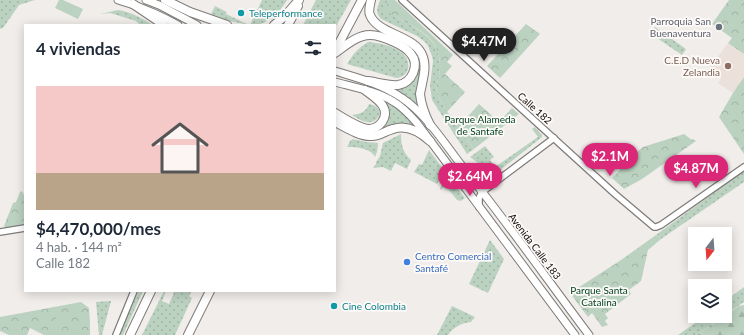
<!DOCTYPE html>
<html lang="es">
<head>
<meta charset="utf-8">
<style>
	body { margin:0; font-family:Lato,sans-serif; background:#f6f6f7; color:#1f2937; height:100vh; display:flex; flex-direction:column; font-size:15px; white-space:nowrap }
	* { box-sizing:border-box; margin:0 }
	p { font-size:13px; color:#747a83 }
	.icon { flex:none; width:22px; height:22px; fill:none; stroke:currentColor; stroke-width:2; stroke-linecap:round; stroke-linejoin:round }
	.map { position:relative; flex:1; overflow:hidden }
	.side { position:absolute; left:24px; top:24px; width:312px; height:268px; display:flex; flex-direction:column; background:#fff; border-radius:0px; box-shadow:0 2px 10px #0003 }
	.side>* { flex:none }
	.needle { width:26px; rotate:197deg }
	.tools { position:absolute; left:688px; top:227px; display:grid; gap:8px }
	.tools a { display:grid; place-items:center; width:44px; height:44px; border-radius:0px; background:#fff; box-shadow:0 2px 10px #0003; font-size:20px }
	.price { position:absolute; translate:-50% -34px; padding:0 9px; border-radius:14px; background:#db2777; color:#fff; font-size:13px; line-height:26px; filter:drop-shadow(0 1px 2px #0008) }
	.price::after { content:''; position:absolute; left:50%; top:24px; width:12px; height:9px; margin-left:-6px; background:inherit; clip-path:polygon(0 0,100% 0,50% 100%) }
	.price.on { background:#222; color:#fff }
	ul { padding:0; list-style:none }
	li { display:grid; align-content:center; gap:8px; height:212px; padding:0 12px }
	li+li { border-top:1px solid #e0e1e3 }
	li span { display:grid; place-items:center; height:124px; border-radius:0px; color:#555 }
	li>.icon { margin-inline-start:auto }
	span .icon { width:72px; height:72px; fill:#fffc; stroke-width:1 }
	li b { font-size:17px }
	h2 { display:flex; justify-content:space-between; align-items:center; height:48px; padding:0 12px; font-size:17px }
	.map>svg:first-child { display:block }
	.built { fill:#ebe0da }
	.grass { fill:url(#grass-dots) }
	.forest { fill:url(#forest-firs) }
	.park { fill:url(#park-crowns) }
	.garden { fill:#bcd2c1 }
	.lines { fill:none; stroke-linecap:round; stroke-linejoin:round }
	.minor-casing { stroke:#7f7c79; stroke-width:8 }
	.major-casing { stroke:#7f7c79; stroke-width:9 }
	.highway-casing { stroke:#7f7c79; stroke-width:10 }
	.minor { stroke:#fff; stroke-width:5.5 }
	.major { stroke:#fff; stroke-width:7 }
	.highway { stroke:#fff; stroke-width:8 }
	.culture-dot { fill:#0f9aa8; stroke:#fefaf8; stroke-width:1.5 }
	.worship-dot { fill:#6b7280; stroke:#fefaf8; stroke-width:1.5 }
	.education-dot { fill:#8d6e63; stroke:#fefaf8; stroke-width:1.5 }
	.shop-dot { fill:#3f7fe0; stroke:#fefaf8; stroke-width:1.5 }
	.labels { text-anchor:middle; stroke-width:3.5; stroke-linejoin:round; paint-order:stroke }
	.culture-label { font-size:10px; fill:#0d838f; stroke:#fefaf8; text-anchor:start }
	.worship-label { font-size:10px; fill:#5b616d; stroke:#fefaf8; text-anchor:end }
	.education-label { font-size:10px; fill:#785e54; stroke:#fefaf8; text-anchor:end }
	.street-label { font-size:10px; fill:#0d0c0b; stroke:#fefaf8 }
	.park-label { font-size:10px; fill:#024320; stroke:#fefaf8 }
	.shop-label { font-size:10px; fill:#366cbe; stroke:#fefaf8; text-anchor:start }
</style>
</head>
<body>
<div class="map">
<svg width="744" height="335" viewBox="0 0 744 335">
	<defs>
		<pattern id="grass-dots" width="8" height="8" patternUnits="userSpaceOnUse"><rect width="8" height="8" fill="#bcd2c1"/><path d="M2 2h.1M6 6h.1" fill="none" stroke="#a0b3a4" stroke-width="1.8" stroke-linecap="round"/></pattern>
		<pattern id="forest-firs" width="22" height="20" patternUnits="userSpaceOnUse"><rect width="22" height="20" fill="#bcd2c1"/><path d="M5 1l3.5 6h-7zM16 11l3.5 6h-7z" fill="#a0b3a4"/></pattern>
		<pattern id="park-crowns" width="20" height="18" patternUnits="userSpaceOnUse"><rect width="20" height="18" fill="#bcd2c1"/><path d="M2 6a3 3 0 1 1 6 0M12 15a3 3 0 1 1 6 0" fill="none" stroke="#a0b3a4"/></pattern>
	</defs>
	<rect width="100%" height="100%" fill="#f1edea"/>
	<path class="built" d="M728,43l16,11v23l-11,16 -15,-10 3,-4 -13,-9z"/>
	<g class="grass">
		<path d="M0,0h35l-16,5 -16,23 -3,1z"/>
		<path d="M262,0h25c-9,15 -18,25 -37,25z"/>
		<path d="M316,0h35l-16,28v-3h-32z"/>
		<path d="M380,0h9l-4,10c8,5 17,10 26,15 17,11 28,18 29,40 1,9 -5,19 -3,27 6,18 26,41 37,57l-7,5 -35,-54 -2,-14 3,-25 -1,-5 -4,-10 -3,-4 -8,-6 -36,-17c-6,-7 -4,-11 -1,-19z"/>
		<path d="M215,6l12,6 -1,2 23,11 -19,-4 -19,-7z"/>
		<path d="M118,10c13,2 24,8 35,15h-13l-4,-4 -26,-8 -10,1z"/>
		<path d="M655,27l31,22 -4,6 -31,-21z"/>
		<path d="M384,32c14,7 33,14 37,31l-2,44 -22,-18 8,-2 12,-27 -34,-25z"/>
		<path d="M368,42c14,1 44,7 40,27 -2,7 -7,8 -12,9l-49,-14c7,-11 10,-15 21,-22z"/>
		<path d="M384,101c14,7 24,16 35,27l-11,-3 -31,8 -42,-15 46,10z"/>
		<path d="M369,104c2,0 4,1 6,2 10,5 2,18 -8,16 -6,-1 -10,-4 -15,-7 8,-1 14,-3 17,-11z"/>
		<path d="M535,127l7,8v2l-48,38 -24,-18 15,-11 9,11 -4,3 5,7 43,-30 -6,-8z"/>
		<path d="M401,134c0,11 2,19 10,26l-4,9 -12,-6 -4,8 -8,-4 -10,1 3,-4v-2l4,-6 3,-13z"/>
		<path d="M353,139l13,3 12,1 -1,9 -2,5c-4,-9 -19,-10 -28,-10l3,-6z"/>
		<path d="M429,150l15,20 -7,14 -23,-12 5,-8 3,1z"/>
		<path d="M744,171v11l-83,57 -5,-4z"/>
		<path d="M452,182l13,16 -4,3 -4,-1 -8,-10 -6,-3 -2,3 -1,-1 2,-4z"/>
		<path d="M490,240l14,19 -16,34 -19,-9z"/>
		<path d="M744,287v15l-19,13v-14z"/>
		<path d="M139,291h4l-20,44h-3l6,-17z"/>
		<path d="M164,291h2l-4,10 7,3 5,-11 -1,-1v-1h19l-3,5 3,2 -17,37h-33z"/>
		<path d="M111,301l-9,34h-3l-3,-33z"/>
		<path d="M452,306l23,11 -4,5c-9,1 -18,5 -23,13h-11z"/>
		<path d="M705,316h19l-27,19h-19z"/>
	</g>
	<path class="forest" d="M744,305v30h-47l28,-19 14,-10z"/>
	<g class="park">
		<path d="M389,0h6l58,55 -6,7 5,4 -7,8 20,18 -18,20 14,12 18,-20 20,18 13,-14 7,6 -45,35c-11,-16 -31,-39 -37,-57 -2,-8 4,-18 3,-27 -1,-22 -12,-30 -29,-40 -9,-5 -18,-10 -27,-15z"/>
		<path d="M729,0h15v54l-16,-11 4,-5 -20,-14z"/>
		<path d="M526,24l14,10 -40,44 -13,-12z"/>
		<path d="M744,77v77l-25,-37 14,-24z"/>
		<path d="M684,134l8,6 1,-1 3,2 -54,38 -18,10 -12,-11 26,-27 5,-4z"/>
		<path d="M22,191l3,6v29l-20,2 -1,-2 9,-23 3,-1 4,-10z"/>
		<path d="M656,235l5,4 -13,11 -7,31 -12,9 2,4 -26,20 3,4 -3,3 3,4 -6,2 -10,-14 -4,4 -18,-24 51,-33z"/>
		<path d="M81,302l8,6 1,14v13h-46l-14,-7 -3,7h-18l-9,-4v-14z"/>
	</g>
	<g class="garden">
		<path d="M59,0h4l20,9 -5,10 -23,-11z"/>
		<path d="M60,311l9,4 -10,20h-6l-5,-2z"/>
	</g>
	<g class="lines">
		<g class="minor-casing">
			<g id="minor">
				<path d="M402,0l213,194 39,33h2l5,-2 83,-58"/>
				<path d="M479,207v-9l3,-6 72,-54"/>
				<path d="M0,232l25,-4"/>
				<path d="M116,335l18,-44"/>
			</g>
		</g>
		<g class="major-casing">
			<g id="major">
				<path d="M118,0c21,6 40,14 60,25"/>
				<path d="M146,0l13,5 38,20"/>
				<path d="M335,71c23,7 47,13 67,27 23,15 43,46 60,68 44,55 85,113 127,169"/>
				<path d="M335,82c19,5 42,9 59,20 9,5 16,13 23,21l158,212"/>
			</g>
		</g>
		<g class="highway-casing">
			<g id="highway">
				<path d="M165,0l25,12 37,13"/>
				<path d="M371,0c-1,5 -3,11 -1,15 8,20 46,20 53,42 4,11 -1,25 -3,37 1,11 5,21 10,31"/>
				<path d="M133,4l31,21"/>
				<path d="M274,25l10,-8 15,-17"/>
				<path d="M288,25l10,-19"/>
				<path d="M335,51l27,-51"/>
				<path d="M335,53c10,-7 22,-18 35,-18 11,0 35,10 41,19 9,11 1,29 -13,31 -9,1 -22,-3 -30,-4"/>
				<path d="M335,113c8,5 26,16 34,16 6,0 10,-3 13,-7 10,-15 -7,-24 -17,-32"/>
				<path d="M335,122c10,5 24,14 35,14 10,1 14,-5 23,-7 14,-5 28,4 37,12"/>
				<path d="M130,335l21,-44"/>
				<path d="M188,335l22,-44"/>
			</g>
		</g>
		<use href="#minor" class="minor"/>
		<use href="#major" class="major"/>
		<use href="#highway" class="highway"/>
	</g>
	<g class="culture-dot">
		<circle cx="241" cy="13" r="4"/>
		<circle cx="334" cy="306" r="4"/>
	</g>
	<circle class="worship-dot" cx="719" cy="27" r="4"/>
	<circle class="education-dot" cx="728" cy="66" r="4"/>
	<circle class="shop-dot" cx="407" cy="262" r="4"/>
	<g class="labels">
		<g class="culture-label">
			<text x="249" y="17">Teleperformance</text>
			<text x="342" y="310">Cine Colombia</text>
		</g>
		<g class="worship-label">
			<text x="711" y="25">Parroquia San<tspan x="711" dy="12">Buenaventura</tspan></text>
		</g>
		<g class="education-label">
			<text x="720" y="64">C.E.D Nueva<tspan x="720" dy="12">Zelandia</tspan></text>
		</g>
		<g class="street-label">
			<text transform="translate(535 108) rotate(42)" y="4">Calle 182</text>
			<text transform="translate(535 246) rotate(53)" y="4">Avenida Calle 183</text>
		</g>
		<g class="park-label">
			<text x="480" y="123">Parque Alameda<tspan x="480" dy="12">de Santafe</tspan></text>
			<text x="599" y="294">Parque Santa<tspan x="599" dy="12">Catalina</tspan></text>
		</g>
		<g class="shop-label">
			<text x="415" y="260">Centro Comercial<tspan x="415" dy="12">Santafé</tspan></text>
		</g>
	</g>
</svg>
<div class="tools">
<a><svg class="needle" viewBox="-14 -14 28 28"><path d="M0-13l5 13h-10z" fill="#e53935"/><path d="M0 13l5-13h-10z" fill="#747a83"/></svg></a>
<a><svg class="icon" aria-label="layers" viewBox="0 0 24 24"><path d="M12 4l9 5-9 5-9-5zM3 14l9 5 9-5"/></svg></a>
</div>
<b class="price on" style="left:484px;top:62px">$4.47M</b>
<b class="price" style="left:610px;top:177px">$2.1M</b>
<b class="price" style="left:696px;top:189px">$4.87M</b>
<b class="price" style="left:470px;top:197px">$2.64M</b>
<section class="side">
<h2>4 viviendas<svg class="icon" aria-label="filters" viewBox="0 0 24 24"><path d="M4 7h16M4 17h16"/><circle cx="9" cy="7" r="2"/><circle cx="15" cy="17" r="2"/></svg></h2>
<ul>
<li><span style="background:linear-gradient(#f6c9c9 70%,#b9a48a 0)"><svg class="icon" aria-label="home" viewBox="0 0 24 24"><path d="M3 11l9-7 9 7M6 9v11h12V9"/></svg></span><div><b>$4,470,000/mes</b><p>4 hab. · 144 m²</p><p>Calle 182</p></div></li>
</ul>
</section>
</div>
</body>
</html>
